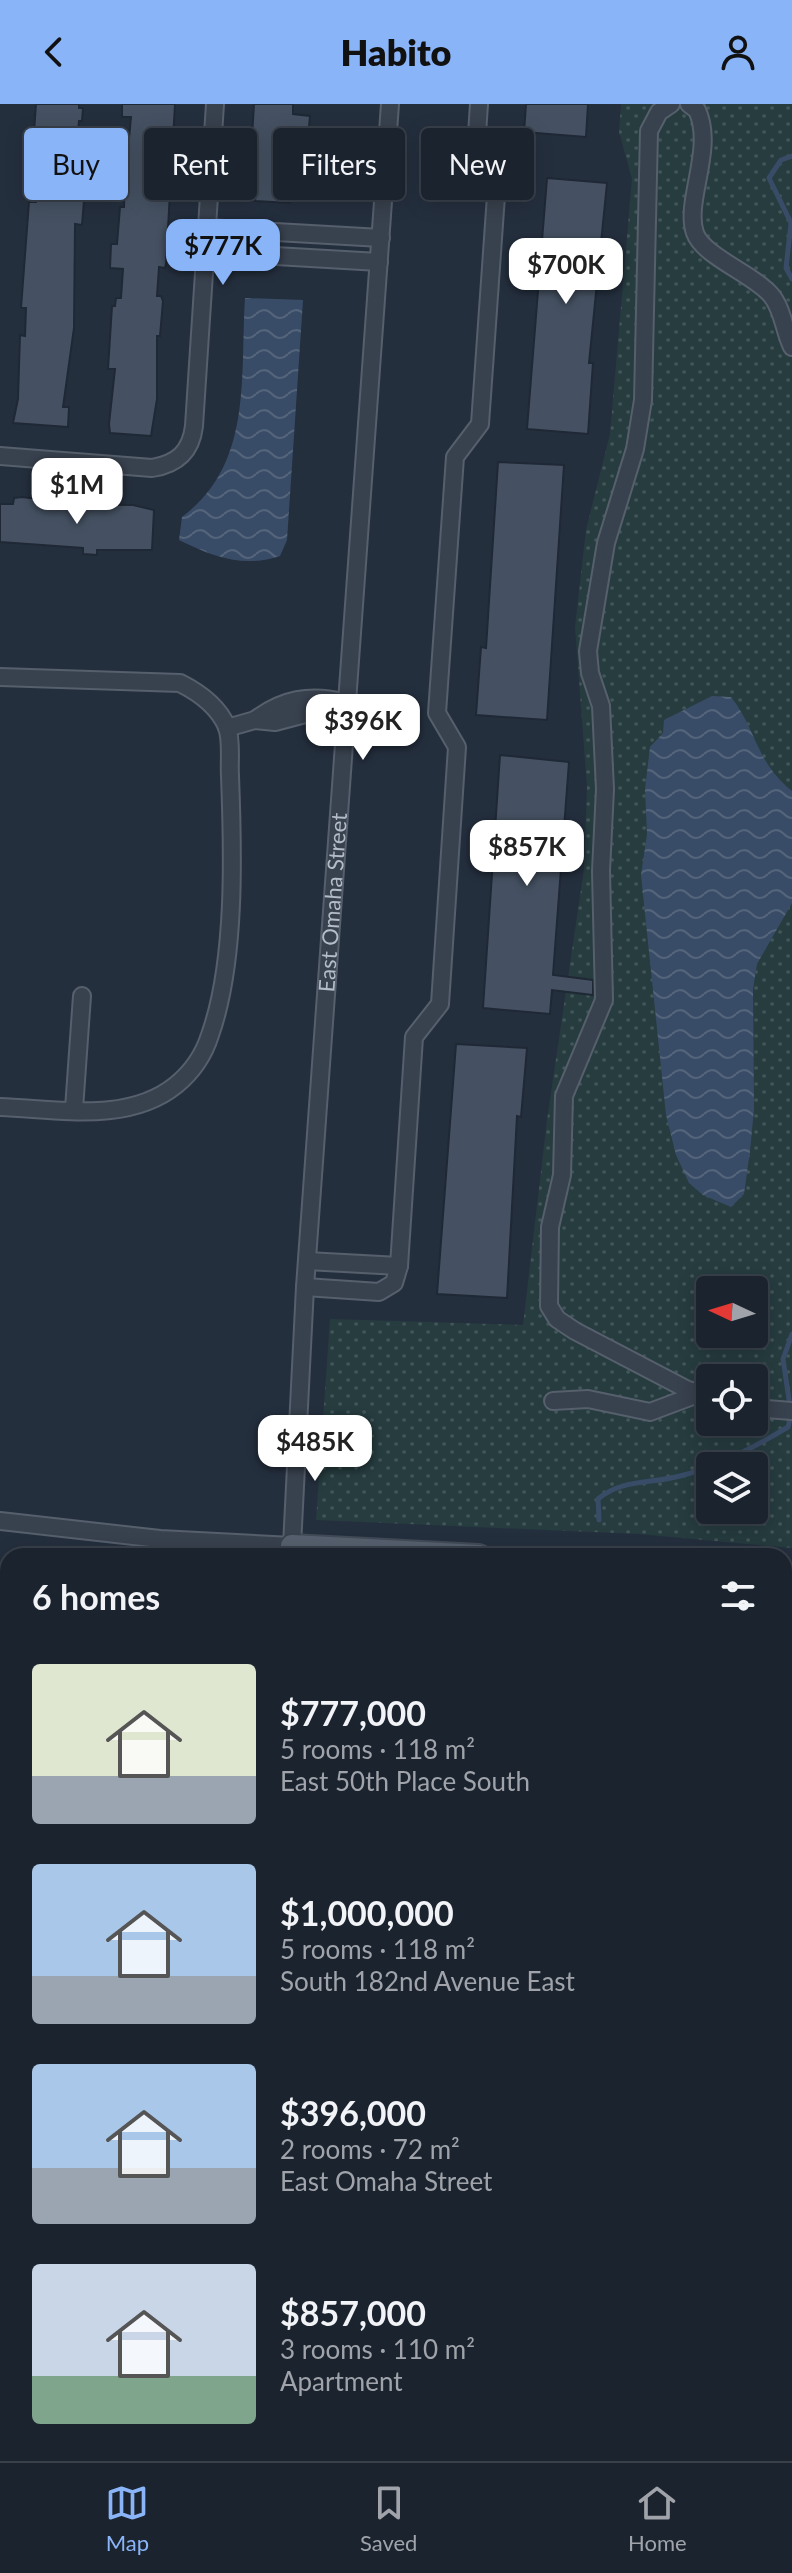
<!DOCTYPE html>
<html lang="en">
<head>
<meta charset="utf-8">
<style>
	body { margin:0; font-family:Lato,sans-serif; background:#282f3a; color:#f1f3f6; height:100vh; display:flex; flex-direction:column; font-size:30px; white-space:nowrap }
	* { box-sizing:border-box; margin:0 }
	p { font-size:26px; color:#a0a4aa }
	.icon { flex:none; width:44px; height:44px; fill:none; stroke:currentColor; stroke-width:2; stroke-linecap:round; stroke-linejoin:round }
	.map { position:relative; flex:1; overflow:hidden }
	.side { position:absolute; left:0px; top:1444px; width:792px; height:914px; display:flex; flex-direction:column; background:#1b232e; border-radius:24px 24px 0 0; box-shadow:0 4px 20px #0003,0 0 0 2px #39404a }
	.side>* { flex:none }
	.top-card { position:absolute; left:24px; top:24px; width:744px; height:72px; display:flex; gap:16px }
	.needle { width:52px; rotate:274deg }
	.tools { position:absolute; left:696px; top:1172px; display:grid; gap:16px }
	.tools a { display:grid; place-items:center; width:72px; height:72px; border-radius:8px; background:#1b232e; box-shadow:0 4px 20px #0003,0 0 0 2px #39404a; font-size:40px }
	.price { position:absolute; translate:-50% -68px; padding:0 18px; border-radius:16px; background:#fff; color:#222; font-size:26px; line-height:52px; filter:drop-shadow(0 2px 4px #0008) }
	.price::after { content:''; position:absolute; left:50%; top:48px; width:24px; height:18px; margin-left:-12px; background:inherit; clip-path:polygon(0 0,100% 0,50% 100%) }
	.price.on { background:#8ab4f8; color:#111 }
	ul { padding:0; list-style:none }
	li { display:flex; align-items:center; gap:24px; height:200px; padding:0 32px }
	li span { display:grid; place-items:center; flex:none; width:224px; height:160px; border-radius:8px; color:#555 }
	li>.icon { margin-inline-start:auto }
	span .icon { width:96px; height:96px; fill:#fffc; stroke-width:1 }
	li b { font-size:34px }
	h2 { display:flex; justify-content:space-between; align-items:center; height:96px; padding:0 32px; font-size:34px }
	.chip { padding:0 28px; border-radius:8px; background:#1b232e; box-shadow:0 4px 20px #0003,0 0 0 2px #39404a; font-size:28px; line-height:72px }
	.chip.on { background:#8ab4f8; color:#111 }
	header { display:flex; justify-content:space-between; align-items:center; height:104px; padding:0 32px; background:#8ab4f8; color:#111; font-size:36px; font-weight:800 }
	.tabs { display:flex; justify-content:space-around; align-items:center; height:112px; border-top:2px solid #39404a; background:#1b232e; font-size:22px; color:#a0a4aa }
	.tabs a { display:grid; justify-items:center; gap:4px }
	.tabs .on { color:#8ab4f8 }
	.map>svg:first-child { display:block }
	.grass { fill:url(#grass-dots); fill-rule:evenodd }
	.water { fill:url(#water-waves) }
	.lines { fill:none; stroke-linecap:round; stroke-linejoin:round }
	.stream { stroke:#394c67; stroke-width:5 }
	.building { fill:#455162; stroke:#1f2835; stroke-width:2 }
	.minor-casing { stroke:#565f6c; stroke-width:20 }
	.major-casing { stroke:#414a57; stroke-width:26 }
	.minor { stroke:#38414e; stroke-width:16 }
	.major { stroke:#56606e; stroke-width:22 }
	.labels { text-anchor:middle; stroke-width:7; stroke-linejoin:round; paint-order:stroke }
	.street-label { font-size:22px; fill:#b4bcc9; stroke:#1d2633 }
</style>
</head>
<body>
<header><svg class="icon" aria-label="back" viewBox="0 0 24 24"><path d="M15 5l-7 7 7 7"/></svg>Habito<svg class="icon" aria-label="person" viewBox="0 0 24 24"><circle cx="12" cy="8" r="4"/><path d="M4 21q1-7 8-7t8 7"/></svg></header>
<div class="map">
<svg width="792" height="2357" viewBox="0 0 792 2357">
	<defs>
		<pattern id="grass-dots" width="8" height="8" patternUnits="userSpaceOnUse" patternTransform="scale(2)"><rect width="8" height="8" fill="#263c3f"/><path d="M2 2h.1M6 6h.1" fill="none" stroke="#435659" stroke-width="1.8" stroke-linecap="round"/></pattern>
		<pattern id="water-waves" width="16" height="10" patternUnits="userSpaceOnUse" patternTransform="scale(2)"><rect width="16" height="10" fill="#394c67"/><path d="M0 5q4-4 8 0t8 0" fill="none" stroke="#53647b"/></pattern>
	</defs>
	<rect width="100%" height="100%" fill="#242f3e"/>
	<g class="grass">
		<path d="M621,0h171v1444l-153,-14 -323,-14 14,-201 193,6 24,-205 37,-251 3,-82 -12,-160 11,-97 24,-96 22,-255 -13,-47zM710,1186h44v44h-44zM710,1274h44v44h-44zM710,1362h44v44h-44z"/>
		<path d="M784,1494h8v473l-8,-4z"/>
	</g>
	<g class="water">
		<path d="M245,194l58,2 -16,240 -7,16c-36,12 -67,1 -101,-16l3,-23c71,-53 58,-139 63,-219z"/>
		<path d="M712,592l19,1c26,33 24,64 61,94v112l-35,61 -4,25 1,120 -4,42 -6,43 -13,13 -28,-12 -14,-12 -13,-28 -10,-40 -25,-240 6,-41 -2,-45 5,-42 13,-14 1,-13z"/>
	</g>
	<g class="lines">
		<g class="stream">
			<path d="M792,52l-11,4 -12,18 22,45 -5,45 6,11"/>
			<path d="M789,1296l-6,-41 9,-25"/>
			<path d="M599,1416l-1,-21c24,-20 52,-15 82,-23 38,-9 75,-29 108,-49l2,-8"/>
			<path d="M0,2100l8,-3"/>
		</g>
	</g>
	<g class="building">
		<path d="M36,0h43v4h4l-1,13h-3l-3,36h3l-5,44h10l-2,24 -7,-1 -1,104 -11,79h6l-1,20 -55,-4 5,-24 2,-64 5,1 1,-28h-5l8,-106h7l2,-27 -2,-16h-4z"/>
		<path d="M122,0h53l-9,160 -1,4 -6,-1 -2,29h4l2,5 -3,35h-3v63l-6,37 -41,-3 -1,-9 6,-55h-7l4,-63h3l1,-8h5l2,-29 -13,-1 1,-24h6l3,-37h4l1,-26h-9l1,-21h6l1,-11h4l3,-32h-9z"/>
		<path d="M254,0h39v10l17,2 -7,77 -12,-1 -1,11 -35,-2 1,-14 -7,-1z"/>
		<path d="M526,0h62l-2,33 -62,-5z"/>
		<path d="M547,74l60,5 -18,180h4l-5,71 -61,-5z"/>
		<path d="M498,358l66,3 -17,255 -71,-5 5,-68 5,1z"/>
		<path d="M22,393l16,2 -1,4 6,1 90,1 21,5 -2,40h-55v5l-14,-1v-6l-83,-6v-38h13l1,-6z"/>
		<path d="M500,651l69,7 -16,213 40,5v15l-41,-5 -2,24 -67,-6z"/>
		<path d="M456,940l71,4 -6,69 -4,-1 -10,182 -70,-4z"/>
	</g>
	<g class="lines">
		<g class="minor-casing">
			<g id="minor">
				<path d="M671,0l-12,8 -10,19 -6,269 -8,49 -29,94 -18,108 2,22 11,33 4,83 -4,82 3,129 -40,96 -2,79 -12,52 -1,79 8,13 18,12 113,59 22,6"/>
				<path d="M689,0l8,6c18,39 -13,91 -2,123 8,23 58,41 76,62 12,14 13,36 21,52"/>
				<path d="M207,124l174,10"/>
				<path d="M206,148l173,10"/>
				<path d="M0,352l152,12c25,-4 39,-16 42,-42l21,-322"/>
				<path d="M0,573l180,6c20,10 38,23 47,44 5,14 2,34 3,49 3,77 6,186 -20,259 -6,19 -18,37 -34,50 -48,39 -119,24 -176,22"/>
				<path d="M255,616c28,-21 55,-26 88,-18"/>
				<path d="M227,624l28,-8 20,2 72,-19"/>
				<path d="M74,1005l8,-113"/>
				<path d="M307,1157l92,5"/>
				<path d="M305,1183l74,5 15,-9 5,-17 15,-229 26,-33 17,-257 -20,-34 18,-256 25,-33 18,-257 -21,-33 2,-30"/>
				<path d="M553,1297l35,-2 62,13 48,-18"/>
				<path d="M754,1304l38,3"/>
				<path id="s1" d="M0,1417l160,18 132,7 13,-259 85,-1183"/>
				<path d="M550,2357l1,-7"/>
			</g>
		</g>
		<g class="major-casing">
			<g id="major">
				<path d="M292,1452v-10l187,10"/>
				<path d="M784,1473h8"/>
				<path d="M222,2357v-7"/>
			</g>
		</g>
		<use href="#minor" class="minor"/>
		<use href="#major" class="major"/>
	</g>
	<g class="labels">
		<g class="street-label">
			<text dy="8" stroke="none"><textPath href="#s1" startOffset="938">East Omaha Street</textPath></text>
		</g>
	</g>
</svg>
<div class="tools">
<a><svg class="needle" viewBox="-14 -14 28 28"><path d="M0-13l5 13h-10z" fill="#e53935"/><path d="M0 13l5-13h-10z" fill="#a0a4aa"/></svg></a>
<a><svg class="icon" aria-label="locate" viewBox="0 0 24 24"><circle cx="12" cy="12" r="6"/><path d="M12 2v4M12 18v4M2 12h4M18 12h4"/></svg></a>
<a><svg class="icon" aria-label="layers" viewBox="0 0 24 24"><path d="M12 4l9 5-9 5-9-5zM3 14l9 5 9-5"/></svg></a>
</div>
<b class="price on" style="left:223px;top:183px">$777K</b>
<b class="price" style="left:566px;top:202px">$700K</b>
<b class="price" style="left:77px;top:422px">$1M</b>
<b class="price" style="left:363px;top:658px">$396K</b>
<b class="price" style="left:527px;top:784px">$857K</b>
<b class="price" style="left:315px;top:1379px">$485K</b>
<div class="top-card">
<a class="chip on">Buy</a>
<a class="chip">Rent</a>
<a class="chip">Filters</a>
<a class="chip">New</a>
</div>
<section class="side">
<h2>6 homes<svg class="icon" aria-label="filters" viewBox="0 0 24 24"><path d="M4 7h16M4 17h16"/><circle cx="9" cy="7" r="2"/><circle cx="15" cy="17" r="2"/></svg></h2>
<ul>
<li><span style="background:linear-gradient(#dfe7d0 70%,#9aa5b1 0)"><svg class="icon" aria-label="home" viewBox="0 0 24 24"><path d="M3 11l9-7 9 7M6 9v11h12V9"/></svg></span><div><b>$777,000</b><p>5 rooms · 118 m²</p><p>East 50th Place South</p></div></li>
<li><span style="background:linear-gradient(#a9c7e8 70%,#9aa5b1 0)"><svg class="icon" aria-label="home" viewBox="0 0 24 24"><path d="M3 11l9-7 9 7M6 9v11h12V9"/></svg></span><div><b>$1,000,000</b><p>5 rooms · 118 m²</p><p>South 182nd Avenue East</p></div></li>
<li><span style="background:linear-gradient(#a9c7e8 65%,#9aa5b1 0)"><svg class="icon" aria-label="home" viewBox="0 0 24 24"><path d="M3 11l9-7 9 7M6 9v11h12V9"/></svg></span><div><b>$396,000</b><p>2 rooms · 72 m²</p><p>East Omaha Street</p></div></li>
<li><span style="background:linear-gradient(#c9d6e8 70%,#7fa58c 0)"><svg class="icon" aria-label="home" viewBox="0 0 24 24"><path d="M3 11l9-7 9 7M6 9v11h12V9"/></svg></span><div><b>$857,000</b><p>3 rooms · 110 m²</p><p>Apartment</p></div></li>
</ul>
</section>
</div>
<nav class="tabs">
<a class="on"><svg class="icon" aria-label="map" viewBox="0 0 24 24"><path d="M3 6l6-2 6 2 6-2v14l-6 2-6-2-6 2zM9 4v14M15 6v14"/></svg>Map</a>
<a><svg class="icon" aria-label="saved" viewBox="0 0 24 24"><path d="M7 4h10v16l-5-4-5 4z"/></svg>Saved</a>
<a><svg class="icon" aria-label="home" viewBox="0 0 24 24"><path d="M3 11l9-7 9 7M6 9v11h12V9"/></svg>Home</a>
</nav>
</body>
</html>
